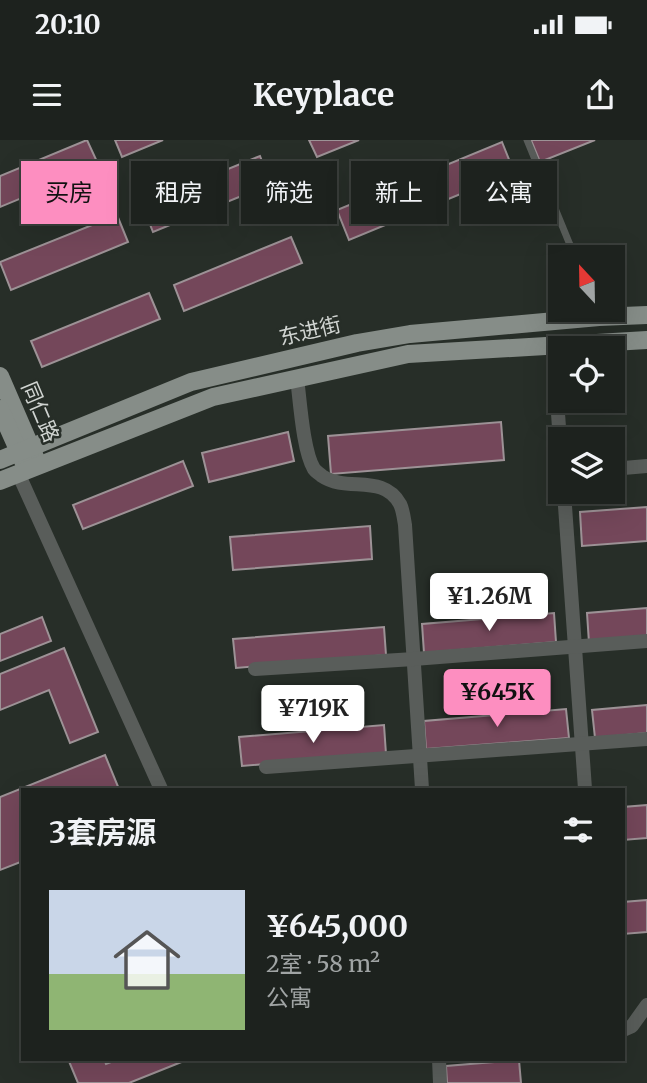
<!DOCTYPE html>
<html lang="zh">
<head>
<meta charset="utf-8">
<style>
	body { margin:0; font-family:Merriweather,"Noto Sans SC",serif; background:#2a2f2b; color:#f1f3f6; height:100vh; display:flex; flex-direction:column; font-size:26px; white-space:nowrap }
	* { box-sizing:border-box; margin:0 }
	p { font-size:23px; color:#a0a4a4 }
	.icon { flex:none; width:38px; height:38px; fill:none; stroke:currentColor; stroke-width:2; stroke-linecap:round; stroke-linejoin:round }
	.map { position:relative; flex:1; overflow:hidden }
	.panel { position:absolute; left:21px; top:648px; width:604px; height:273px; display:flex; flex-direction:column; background:#1d221e; border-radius:0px; box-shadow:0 7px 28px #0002,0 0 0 2px #3b3f3c }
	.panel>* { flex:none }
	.banner { position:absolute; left:21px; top:21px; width:606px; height:63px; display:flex; gap:14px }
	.needle { width:46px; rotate:338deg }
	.fabs { position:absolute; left:548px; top:105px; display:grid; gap:14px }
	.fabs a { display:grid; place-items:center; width:77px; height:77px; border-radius:0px; background:#1d221e; box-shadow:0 7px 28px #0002,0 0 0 2px #3b3f3c; font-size:35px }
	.price { position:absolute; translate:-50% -60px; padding:0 16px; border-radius:7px; background:#fff; color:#222; font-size:23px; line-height:46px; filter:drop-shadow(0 2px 4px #0008) }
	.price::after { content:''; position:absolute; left:50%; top:42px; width:21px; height:16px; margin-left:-10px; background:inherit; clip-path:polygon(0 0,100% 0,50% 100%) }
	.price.current { background:#fd8ec0; color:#111 }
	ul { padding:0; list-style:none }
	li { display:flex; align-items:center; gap:21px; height:175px; padding:0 28px }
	li span { display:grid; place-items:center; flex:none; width:196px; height:140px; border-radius:0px; color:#555 }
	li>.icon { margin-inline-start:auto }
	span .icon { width:84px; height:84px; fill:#fffc; stroke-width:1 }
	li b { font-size:30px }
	h2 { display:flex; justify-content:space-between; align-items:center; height:84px; padding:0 28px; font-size:30px }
	.pill { padding:0 24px; border-radius:0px; background:#1d221e; box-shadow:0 7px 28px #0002,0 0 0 2px #3b3f3c; font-size:24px; line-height:63px }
	.pill.current { background:#fd8ec0; color:#111 }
	.status { display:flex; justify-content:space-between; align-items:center; height:49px; padding:0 35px; background:#1d221e; direction:ltr }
	.status svg { height:19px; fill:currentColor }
	header { display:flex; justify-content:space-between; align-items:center; height:91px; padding:0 28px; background:#1d221e; font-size:32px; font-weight:700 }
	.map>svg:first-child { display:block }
	.building { fill:#74475a; stroke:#9d9296; stroke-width:2 }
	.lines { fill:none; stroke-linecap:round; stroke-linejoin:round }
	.service { stroke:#595d5a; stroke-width:7 }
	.minor { stroke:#595d5a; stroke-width:14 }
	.primary { stroke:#868d88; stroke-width:18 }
	.labels { text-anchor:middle; stroke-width:5; stroke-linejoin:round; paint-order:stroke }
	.street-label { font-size:21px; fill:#d0d4d1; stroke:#272e28 }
</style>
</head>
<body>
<div class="status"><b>20:10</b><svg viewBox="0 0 49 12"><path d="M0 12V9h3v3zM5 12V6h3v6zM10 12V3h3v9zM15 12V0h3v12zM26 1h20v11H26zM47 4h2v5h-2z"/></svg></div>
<header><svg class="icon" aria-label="menu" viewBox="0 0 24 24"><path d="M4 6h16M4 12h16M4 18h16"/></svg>Keyplace<svg class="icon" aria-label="share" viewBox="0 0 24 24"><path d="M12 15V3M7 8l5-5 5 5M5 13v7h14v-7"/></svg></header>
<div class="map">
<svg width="647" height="943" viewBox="0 0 647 943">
	<rect width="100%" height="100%" fill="#272e28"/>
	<g class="building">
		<path d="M87,0l12,26 -99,41v-31z"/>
		<path d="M115,0h48l-41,17z"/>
		<path d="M309,0h50l-42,17z"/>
		<path d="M531,0h64l-55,22z"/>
		<path d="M502,2l12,30 -165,68 -12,-30z"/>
		<path d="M260,16l11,28 -118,48 -11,-28z"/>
		<path d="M117,75l11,27 -117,48 -11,-28z"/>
		<path d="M291,97l11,26 -118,48 -10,-26z"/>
		<path d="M149,153l11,26 -118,48 -11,-26z"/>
		<path d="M501,282l3,38 -173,14 -3,-38z"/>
		<path d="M288,292l6,29 -85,21 -7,-29z"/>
		<path d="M183,321l10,25 -110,43 -10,-24z"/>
		<path d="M647,367v34l-65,5 -2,-34z"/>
		<path d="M370,386l2,33 -139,11 -3,-33z"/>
		<path d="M647,468v30l-58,5 -2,-30z"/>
		<path d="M554,473l2,29 -132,11 -2,-29z"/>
		<path d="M42,477l9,24 -51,20v-27z"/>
		<path d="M384,487l2,28 -150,13 -3,-29z"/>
		<path d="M64,508l34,84 -28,11 -21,-53 -49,20v-36z"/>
		<path d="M647,565v28l-52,5 -3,-28z"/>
		<path d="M566,569l3,29 -143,11 -2,-28z"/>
		<path d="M384,585l2,29 -144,12 -3,-29z"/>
		<path d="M105,615l14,34h-96v72l-23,9v-73z"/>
		<path d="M647,665v33l-24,2v-33z"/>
		<path d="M647,760v32l-24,2v-32z"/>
		<path d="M68,919h36l2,5 13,-5h70l-60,24h-51z"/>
		<path d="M519,920l2,23h-74l-1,-17z"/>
	</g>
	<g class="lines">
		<path class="service" d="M527,0l48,117"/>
		<g class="minor">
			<path d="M553,205l7,96"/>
			<path d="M297,238c3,23 6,73 17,91 2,3 5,4 8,7 25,17 61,-3 78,28 3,6 4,15 5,21l17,264"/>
			<path d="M612,329l35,-3"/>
			<path d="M18,333l143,316"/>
			<path d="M564,352l21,297"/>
			<path d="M255,529l159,-10 233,-18"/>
			<path d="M266,627l381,-28"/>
			<path d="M623,890l9,-4 15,-21"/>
			<path d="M439,919l1,24"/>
		</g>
		<g class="primary">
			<path d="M0,236l35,81"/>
			<path d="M0,269l24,54"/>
			<path d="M0,320l191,-78 166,-39 53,-9 189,-17 48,-2"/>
			<path d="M0,341l213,-84 195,-43 239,-14"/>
		</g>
	</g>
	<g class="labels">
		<g class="street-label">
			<text transform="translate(310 191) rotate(-13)" y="7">东进街</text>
			<text transform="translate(40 272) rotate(67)" y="7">同仁路</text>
		</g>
	</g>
</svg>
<div class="fabs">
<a><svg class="needle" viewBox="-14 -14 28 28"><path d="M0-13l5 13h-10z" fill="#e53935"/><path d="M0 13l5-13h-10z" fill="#a0a4a4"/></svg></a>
<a><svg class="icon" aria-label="locate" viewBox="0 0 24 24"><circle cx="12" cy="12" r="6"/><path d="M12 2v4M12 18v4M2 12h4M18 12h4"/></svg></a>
<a><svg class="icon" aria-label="layers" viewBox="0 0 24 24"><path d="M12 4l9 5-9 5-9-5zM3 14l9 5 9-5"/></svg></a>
</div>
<b class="price" style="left:489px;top:493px">¥1.26M</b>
<b class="price current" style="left:497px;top:589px">¥645K</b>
<b class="price" style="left:313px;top:605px">¥719K</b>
<div class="banner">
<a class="pill current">买房</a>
<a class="pill">租房</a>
<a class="pill">筛选</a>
<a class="pill">新上</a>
<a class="pill">公寓</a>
</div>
<section class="panel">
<h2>3套房源<svg class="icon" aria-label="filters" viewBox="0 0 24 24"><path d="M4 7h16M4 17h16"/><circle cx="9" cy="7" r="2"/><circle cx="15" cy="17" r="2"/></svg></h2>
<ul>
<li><span style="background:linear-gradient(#c9d6e8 60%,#8fb573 0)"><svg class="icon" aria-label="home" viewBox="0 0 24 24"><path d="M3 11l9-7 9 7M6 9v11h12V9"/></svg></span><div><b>¥645,000</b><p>2室 · 58 m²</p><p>公寓</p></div></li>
</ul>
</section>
</div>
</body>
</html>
